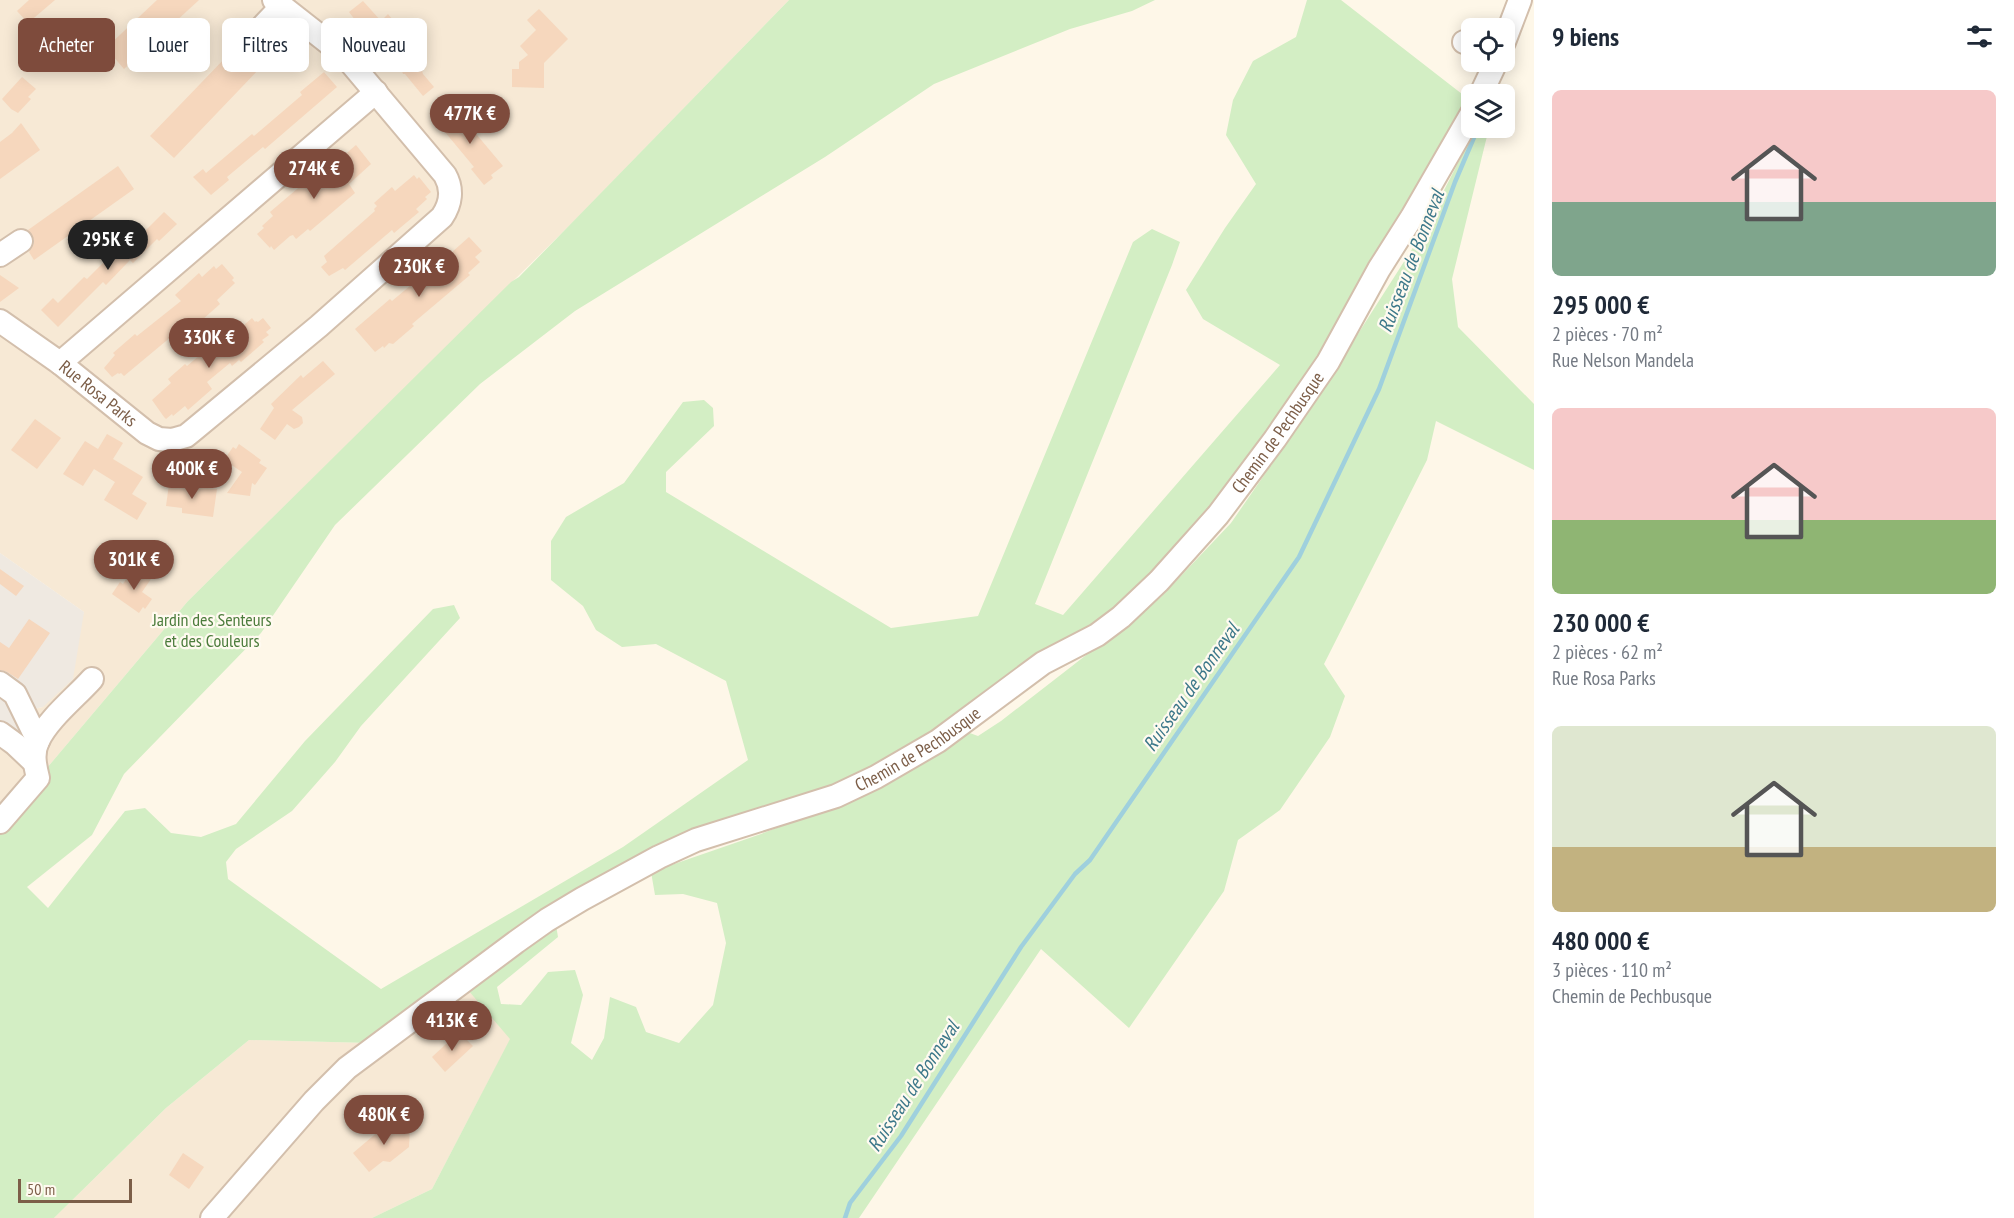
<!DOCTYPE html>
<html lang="fr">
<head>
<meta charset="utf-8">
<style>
	body { margin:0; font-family:"PT Sans Narrow",sans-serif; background:#f2f2f3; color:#1f2937; height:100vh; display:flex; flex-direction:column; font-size:22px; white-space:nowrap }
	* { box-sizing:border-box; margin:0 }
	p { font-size:20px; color:#747a83 }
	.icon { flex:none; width:33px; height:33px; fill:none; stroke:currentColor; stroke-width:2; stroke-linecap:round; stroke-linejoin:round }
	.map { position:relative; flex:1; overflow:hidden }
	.drawer { display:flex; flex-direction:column; background:#fff; width:480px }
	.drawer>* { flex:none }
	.hud { position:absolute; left:18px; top:18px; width:570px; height:54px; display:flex; gap:12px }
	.buttons { position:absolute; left:1461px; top:18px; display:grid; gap:12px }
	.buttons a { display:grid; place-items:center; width:54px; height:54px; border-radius:9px; background:#fff; box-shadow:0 3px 15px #0003; font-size:30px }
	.scale { position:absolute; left:18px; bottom:15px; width:114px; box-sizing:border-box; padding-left:6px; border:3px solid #7c5e48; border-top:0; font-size:16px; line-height:21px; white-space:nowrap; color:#7c5e48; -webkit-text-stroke:4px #fffaf0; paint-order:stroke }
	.price { position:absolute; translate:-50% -51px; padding:0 14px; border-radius:21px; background:#7e4b3c; color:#fff; font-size:20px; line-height:39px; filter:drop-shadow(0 2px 3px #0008) }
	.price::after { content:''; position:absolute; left:50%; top:36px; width:18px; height:14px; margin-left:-9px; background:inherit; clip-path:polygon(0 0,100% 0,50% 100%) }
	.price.current { background:#222; color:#fff }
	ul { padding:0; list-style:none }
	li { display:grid; align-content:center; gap:12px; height:318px; padding:0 18px }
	li span { display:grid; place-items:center; height:186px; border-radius:9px; color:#555 }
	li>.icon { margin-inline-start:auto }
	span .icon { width:108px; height:108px; fill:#fffc; stroke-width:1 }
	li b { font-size:26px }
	h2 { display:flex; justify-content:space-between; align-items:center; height:72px; padding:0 18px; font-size:26px }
	.pill { padding:0 21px; border-radius:9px; background:#fff; box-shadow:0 3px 15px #0003; font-size:21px; line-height:54px }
	.pill.current { background:#7e4b3c; color:#fff }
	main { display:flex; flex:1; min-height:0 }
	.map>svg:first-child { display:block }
	.residential { fill:#f7e9d5 }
	.industrial { fill:#efe9e1 }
	.green { fill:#d3eec4 }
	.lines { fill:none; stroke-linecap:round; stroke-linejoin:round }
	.stream { stroke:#9fd0dd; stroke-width:4.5 }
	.building { fill:#f6d7bd }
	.minor-casing { stroke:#d3bfac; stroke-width:26 }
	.minor { stroke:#fff; stroke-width:22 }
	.labels { text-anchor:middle; stroke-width:4.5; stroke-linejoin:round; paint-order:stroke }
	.street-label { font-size:18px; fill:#7c5e48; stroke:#fffaf0 }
	.park-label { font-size:18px; fill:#4c7c3c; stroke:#fffaf0 }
	.water-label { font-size:20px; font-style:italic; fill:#3d788a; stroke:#fffaf0 }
</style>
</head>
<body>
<main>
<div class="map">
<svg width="1534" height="1218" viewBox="0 0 1534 1218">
	<rect width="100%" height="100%" fill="#fef7e8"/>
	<g class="residential">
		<path d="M0,0h789l-216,222 -385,379 -147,174 -41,43v-73l15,-32 28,-6 41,-95 -84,-59z"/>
		<path d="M458,978l53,60 -79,151 -60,29h-318l112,-110 83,-68 121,3z"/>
	</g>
	<path class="industrial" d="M0,553l84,59 -11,67 -30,28 -28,6 6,23 -21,9z"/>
	<g class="green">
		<path d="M789,0h366l-23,11 -62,18 -136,55 -109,73 -250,154 -95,73 -145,141 -74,108 -137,141 -32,61 -65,52 21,21 77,-97 20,-3 26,25 30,4 35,-13 69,-83 128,-132 21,-4 6,13 -99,108 -26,36 -43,49 -56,38 -10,13 2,17 153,110 242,-142 125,-87 -22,-79 -70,-37 -34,3 -26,-17 -13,-24 -32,-26v-39l15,-24 58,-34 59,-81 21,-2 9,8 1,18 -48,46v20l225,136 87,-12 155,-374 19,-13 28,13 -8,23 -137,339 28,11 217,-250 -77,-46 -17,-29 39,-62 31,-44 -30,-49 7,-35 20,-39 43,-24 11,-37h34l130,101v2l-147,247 -108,161 -122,120 -201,131 -66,30 -168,54 -289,197 -121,-3 -83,68 -112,110h-54v-400l41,-43 147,-174 323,-319 8,-5z"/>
		<path d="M1476,128h13l-37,151 6,48 76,77v66l-98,-49 -9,39 -103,204 21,32 -15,41 -50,73 -42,30 -14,51 -95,137 -88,-79 -182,269h-487l60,-29 78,-150 -42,-49 88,-65 2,12 -61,50 4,17 20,1 27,-33 27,-2 8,25 -12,48 21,17 12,-22 6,-41 26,10 10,25 33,11 34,-38 13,-62 -9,-40 -34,-9 -28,1 -4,-23 110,-38 108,-41 98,-61 11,4 23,-15 160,-124 70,-74 79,-114 111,-174z"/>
	</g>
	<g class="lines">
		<path class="stream" d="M845,1218l5,-15 51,-67 120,-189 54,-73 15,-14 209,-303 80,-168 76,-207 23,-54"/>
	</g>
	<g class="building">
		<path d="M29,0h26l-27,23 -11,-12z"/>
		<path d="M157,0h42l-75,69 -18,-21z"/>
		<path d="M363,1l18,20 7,-7 8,10 -7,6 6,5 -15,13 -8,-8 -1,1 -22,-29z"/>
		<path d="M539,9l29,30 -24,24v25l-32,-1v-18h7v-7l9,-7 -8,-9 16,-16 -9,-10z"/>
		<path d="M81,34l13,14 -19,18 -3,-4 -2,1 -10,-10z"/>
		<path d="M402,49l18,3 -1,8 4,14 11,13 -11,9 -18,-22h-2l-4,-11z"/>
		<path d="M227,56l3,5 6,3h7l6,-4 10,9 -85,89 -24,-22z"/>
		<path d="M324,72l13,15 -72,62 -2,-2 -36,30 2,3 -18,15 -18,-18 10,-8 3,4 46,-39 2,2 48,-41 -2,-3z"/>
		<path d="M22,77l14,12 -8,8 3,2 -13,14 -7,-4 -9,-10z"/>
		<path d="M451,104l52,62 -12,9 2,3 -9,7 -13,-16 3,-2 -34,-41 4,-3 -7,-8z"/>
		<path d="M21,123l19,27 -40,29v-37l12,-9z"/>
		<path d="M356,145l15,19 -22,20 6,9 -45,38 -2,-2 -12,10 -3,-4 -3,1 -16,14 -3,-4 -1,2 -13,-14 7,-6 -2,-2 11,-10 -3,-4 54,-46 3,4z"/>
		<path d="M118,166l16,23 -100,71 -5,-8 4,-6 1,-6 -6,-10z"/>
		<path d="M414,175l3,4 2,-2 12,15 -6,5 2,2 -11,10 3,3 -25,21 -2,-3 -47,40 -2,-2 -14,8 -8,-9 6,-5 -3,-6 51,-45 -1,-2 3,-3 -3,-3 18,-16 3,4z"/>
		<path d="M164,212l13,12 -18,17 -2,-2 -24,24 -3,-3 -24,25 -3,-3 -45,45 -17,-17 12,-12 5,5 26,-26 3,2 24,-24 2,3 25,-24 2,2z"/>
		<path d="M469,237l13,14 -7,6 5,5 -12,11 2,2 -58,49 2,2 -21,18 -4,-1 -5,5 -1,-2 -8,6 -20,-23 35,-30 2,2 25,-21 1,1 12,-10 1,2 21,-18 -1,-2z"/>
		<path d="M222,264l12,14 -2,2 3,3 -18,17 3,4 -18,16 -1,-2 -14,11 -3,-3 -60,50 -3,-3 -2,1 -1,-1 -6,4 -8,-9 11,-13 -2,-2 22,-19 2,2 44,-35 -6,-6 24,-22 3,4 12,-11 2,3z"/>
		<path d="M0,275l19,13 -19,14z"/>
		<path d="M252,318l3,4 1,-1 2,1 5,-4 8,10 -5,4 3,3 -7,5 2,2 -23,20 -2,-2 -7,6 -2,-3 -23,19 5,7 -24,21 -3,-4 -12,10 -1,-2 -6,5 -2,-2 -12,-17 19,-17 -3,-4 17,-15 2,2 14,-12 3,3h3z"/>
		<path d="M323,361l12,13 -43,36 10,7 1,6 -4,4 -5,2 -7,-5 -12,16 -15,-11 14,-21 -3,-4 30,-29 2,3z"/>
		<path d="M35,419l26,19 -24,31 -26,-19z"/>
		<path d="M107,434l16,9 -10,16 30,18 -11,17 15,9 -10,17 -33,-20 11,-18 -21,-13 -11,17 -20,-12 22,-33 13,8z"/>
		<path d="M239,444l22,16 -2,3 8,5 -12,17 -3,-2 -2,13 -23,-3 15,-21 -18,-12 9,-13 3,2z"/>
		<path d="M169,484l48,5 -4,28 -31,-4v-5l-16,-2z"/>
		<path d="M133,568l18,11 -9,13 10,7 -7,10 -2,-2 -4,6 -27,-19 8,-12 3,2z"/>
		<path d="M0,569l24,17 -8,10 -16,-12z"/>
		<path d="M29,619l21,14 -32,46 -11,-7 -7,-2v-28l9,6z"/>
		<path d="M459,1032l14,14 -28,26 -13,-15z"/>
		<path d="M386,1125l24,3 -1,19 -19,15 -7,-1 -14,11 -16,-19z"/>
		<path d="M183,1153l21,14 -15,22 -20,-14z"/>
	</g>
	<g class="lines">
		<g class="minor-casing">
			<g id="minor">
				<path d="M1464,42l8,1"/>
				<path d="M1504,42l16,-42"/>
				<path d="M239,51l43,-45"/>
				<path d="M1481,94l15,-32"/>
				<path d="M0,255l21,-14"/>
				<path id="s1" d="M0,321l60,42 87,70 12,6 13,1 14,-4 5,-4 128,-106 123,-109c9,-13 11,-28 3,-42l-101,-120 -70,-55"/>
				<path d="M60,363l316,-271"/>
				<path d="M0,683l15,11 23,47"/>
				<path d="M0,733l15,11 19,18"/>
				<path d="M0,822l38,-44c-3,-12 -6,-25 0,-37 10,-22 38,-44 54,-62"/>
				<path id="s2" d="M212,1218l102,-117 33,-33 169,-126 31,-22 35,-21 77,-42 37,-17 140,-44 40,-19 62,-36 105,-78 54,-28 24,-18 38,-36 59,-66 57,-76 53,-77 51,-93 33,-52 60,-104"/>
			</g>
		</g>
		<use href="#minor" class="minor"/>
	</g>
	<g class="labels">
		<g class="street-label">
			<text dy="6" stroke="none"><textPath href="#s1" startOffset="122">Rue Rosa Parks</textPath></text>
			<text dy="6" stroke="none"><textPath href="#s2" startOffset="1347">Chemin de Pechbusque</textPath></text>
			<text dy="6" stroke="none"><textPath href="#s2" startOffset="861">Chemin de Pechbusque</textPath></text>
		</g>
		<g class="park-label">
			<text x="212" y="626">Jardin des Senteurs<tspan x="212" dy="21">et des Couleurs</tspan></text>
		</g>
		<g class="water-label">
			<text transform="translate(1411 261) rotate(-69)" y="7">Ruisseau de Bonneval</text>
			<text transform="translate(1191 687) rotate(-55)" y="7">Ruisseau de Bonneval</text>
			<text transform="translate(913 1086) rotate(-57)" y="7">Ruisseau de Bonneval</text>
		</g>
	</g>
</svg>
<div class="buttons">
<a><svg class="icon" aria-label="locate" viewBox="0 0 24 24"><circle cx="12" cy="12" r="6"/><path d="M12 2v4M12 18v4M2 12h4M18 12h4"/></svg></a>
<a><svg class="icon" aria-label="layers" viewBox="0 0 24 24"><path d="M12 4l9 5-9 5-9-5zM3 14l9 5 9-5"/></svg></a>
</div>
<div class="scale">50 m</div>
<b class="price" style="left:470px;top:145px">477K €</b>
<b class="price" style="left:314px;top:200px">274K €</b>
<b class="price current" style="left:108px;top:271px">295K €</b>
<b class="price" style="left:419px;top:298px">230K €</b>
<b class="price" style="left:209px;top:369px">330K €</b>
<b class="price" style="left:192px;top:500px">400K €</b>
<b class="price" style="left:134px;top:591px">301K €</b>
<b class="price" style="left:452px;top:1052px">413K €</b>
<b class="price" style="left:384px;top:1146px">480K €</b>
<div class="hud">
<a class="pill current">Acheter</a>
<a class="pill">Louer</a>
<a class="pill">Filtres</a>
<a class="pill">Nouveau</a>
</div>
</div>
<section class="drawer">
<h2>9 biens<svg class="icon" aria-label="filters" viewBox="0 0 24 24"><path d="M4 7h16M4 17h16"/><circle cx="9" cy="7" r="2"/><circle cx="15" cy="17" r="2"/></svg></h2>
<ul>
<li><span style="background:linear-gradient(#f6c9c9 60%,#7fa58c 0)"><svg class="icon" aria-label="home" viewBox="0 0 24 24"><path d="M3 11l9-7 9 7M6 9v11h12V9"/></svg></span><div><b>295 000 €</b><p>2 pièces · 70 m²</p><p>Rue Nelson Mandela</p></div></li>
<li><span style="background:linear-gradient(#f6c9c9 60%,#8fb573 0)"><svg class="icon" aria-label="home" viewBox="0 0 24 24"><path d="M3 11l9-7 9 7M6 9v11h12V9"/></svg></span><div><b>230 000 €</b><p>2 pièces · 62 m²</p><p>Rue Rosa Parks</p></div></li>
<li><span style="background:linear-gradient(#dfe7d0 65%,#c2b280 0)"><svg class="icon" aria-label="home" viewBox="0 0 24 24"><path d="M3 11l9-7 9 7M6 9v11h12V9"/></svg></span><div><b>480 000 €</b><p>3 pièces · 110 m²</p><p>Chemin de Pechbusque</p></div></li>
</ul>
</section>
</main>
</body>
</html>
